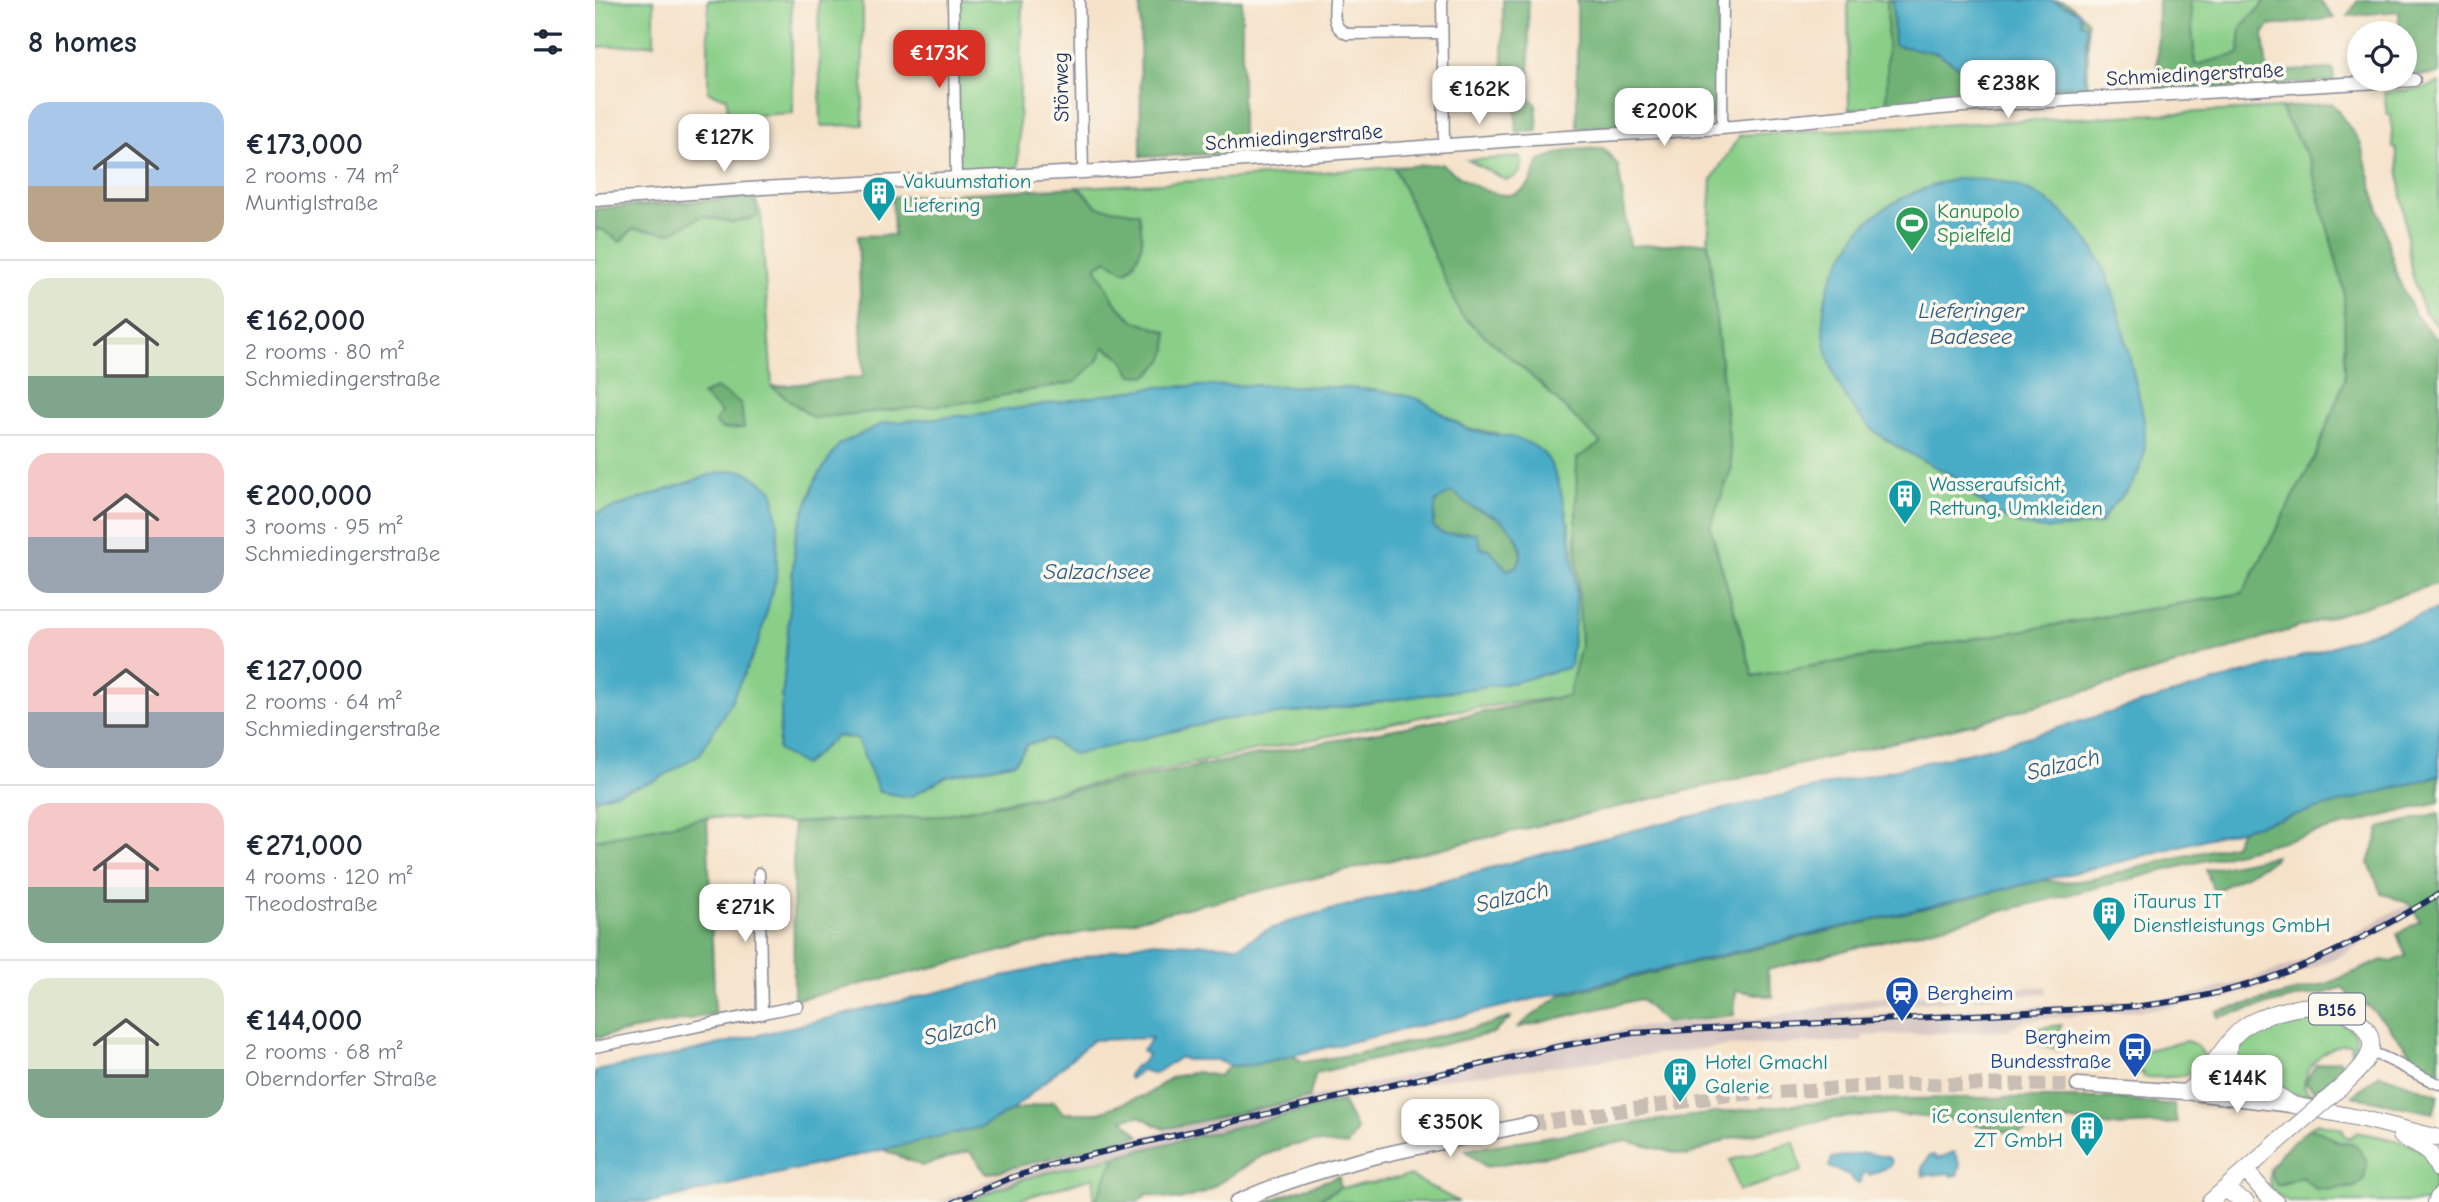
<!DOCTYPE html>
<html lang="en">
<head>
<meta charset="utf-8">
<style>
	body { margin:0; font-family:"Comic Neue",sans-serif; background:#f2f2f3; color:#1f2937; height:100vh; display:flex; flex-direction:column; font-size:26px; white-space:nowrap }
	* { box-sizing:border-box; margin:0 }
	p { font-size:23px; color:#747a83 }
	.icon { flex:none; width:38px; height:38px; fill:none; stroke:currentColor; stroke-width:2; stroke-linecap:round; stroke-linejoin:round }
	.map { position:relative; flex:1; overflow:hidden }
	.details { display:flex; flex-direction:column; background:#fff; width:595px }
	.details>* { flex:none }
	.tools { position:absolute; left:1752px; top:21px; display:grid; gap:14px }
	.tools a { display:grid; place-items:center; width:70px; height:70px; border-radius:50%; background:#fff; box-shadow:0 4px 10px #0003; font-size:35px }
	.price { position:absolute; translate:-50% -60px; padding:0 16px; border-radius:14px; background:#fff; color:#222; font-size:23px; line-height:46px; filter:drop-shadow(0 2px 4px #0008) }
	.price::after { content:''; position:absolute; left:50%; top:42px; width:21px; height:16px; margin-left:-10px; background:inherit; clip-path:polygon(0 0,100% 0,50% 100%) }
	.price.current { background:#d93025; color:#fff }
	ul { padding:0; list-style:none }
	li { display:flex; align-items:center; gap:21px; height:175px; padding:0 28px }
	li+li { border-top:2px solid #e0e1e3 }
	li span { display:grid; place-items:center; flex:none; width:196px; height:140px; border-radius:21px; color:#555 }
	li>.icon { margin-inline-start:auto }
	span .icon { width:84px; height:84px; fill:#fffc; stroke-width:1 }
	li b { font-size:30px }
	h2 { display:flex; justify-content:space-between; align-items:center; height:84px; padding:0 28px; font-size:30px }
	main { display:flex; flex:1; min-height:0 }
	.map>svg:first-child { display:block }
	.industrial { fill:#d1c0bd }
	.green { fill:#8acf88; stroke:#527f73; stroke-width:2; fill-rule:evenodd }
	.forest { fill:#6fb274; stroke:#457069; stroke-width:2 }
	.water { fill:#48acc7; stroke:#326e92; stroke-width:2; fill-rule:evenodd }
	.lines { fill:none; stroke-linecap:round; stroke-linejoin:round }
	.secondary-tunnel { stroke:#c9beb4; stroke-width:14; stroke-dasharray:14 7; stroke-linecap:butt }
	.minor-casing { stroke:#888894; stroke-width:13 }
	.tertiary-casing { stroke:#888894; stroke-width:15 }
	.secondary-casing { stroke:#888894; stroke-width:17 }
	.primary-casing { stroke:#888894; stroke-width:18 }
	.minor { stroke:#fff; stroke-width:10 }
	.tertiary { stroke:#fff; stroke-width:12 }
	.secondary { stroke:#fff; stroke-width:14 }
	.primary { stroke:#fff; stroke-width:16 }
	.rail-casing { stroke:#1b2f5e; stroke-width:6 }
	.rail { stroke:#fbf7ec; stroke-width:3.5; stroke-dasharray:10; stroke-linecap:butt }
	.primary-bridge-casing { stroke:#888894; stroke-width:18; stroke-linecap:butt }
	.primary-bridge { stroke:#fff; stroke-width:16 }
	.labels { text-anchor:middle; stroke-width:7; stroke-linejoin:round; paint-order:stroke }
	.shield { fill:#fbf7ec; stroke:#5e6b89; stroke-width:2 }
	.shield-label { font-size:19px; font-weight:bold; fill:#1b2f5e }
	.street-label { font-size:21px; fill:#1b2f5e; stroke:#fbf7ec }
	.culture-label { font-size:21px; fill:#0d838f; stroke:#fbf7ec; text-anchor:start }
	.leisure-label { font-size:21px; fill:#27864d; stroke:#fbf7ec; text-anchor:start }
	.transit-label { font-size:21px; fill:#164399; stroke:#fbf7ec; text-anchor:start }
	.water-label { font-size:23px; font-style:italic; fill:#2b5b83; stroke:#fbf7ec }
</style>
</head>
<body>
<main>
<section class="details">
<h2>8 homes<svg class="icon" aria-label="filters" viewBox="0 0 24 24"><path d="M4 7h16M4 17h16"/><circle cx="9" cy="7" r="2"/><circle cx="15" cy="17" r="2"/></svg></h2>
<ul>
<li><span style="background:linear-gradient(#a9c7e8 60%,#b9a48a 0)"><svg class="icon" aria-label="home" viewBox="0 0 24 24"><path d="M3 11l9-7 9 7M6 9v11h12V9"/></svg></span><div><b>€173,000</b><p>2 rooms · 74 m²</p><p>Muntiglstraße</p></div></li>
<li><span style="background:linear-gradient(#dfe7d0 70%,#7fa58c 0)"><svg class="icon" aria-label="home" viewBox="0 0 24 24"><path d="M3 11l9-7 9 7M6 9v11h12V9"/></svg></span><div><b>€162,000</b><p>2 rooms · 80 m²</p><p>Schmiedingerstraße</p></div></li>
<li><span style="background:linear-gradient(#f6c9c9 60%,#9aa5b1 0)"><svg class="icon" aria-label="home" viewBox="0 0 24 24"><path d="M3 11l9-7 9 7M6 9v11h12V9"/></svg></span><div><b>€200,000</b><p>3 rooms · 95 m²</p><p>Schmiedingerstraße</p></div></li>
<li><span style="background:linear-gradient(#f6c9c9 60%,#9aa5b1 0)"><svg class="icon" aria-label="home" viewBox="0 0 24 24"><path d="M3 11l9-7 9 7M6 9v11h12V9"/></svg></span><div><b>€127,000</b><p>2 rooms · 64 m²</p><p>Schmiedingerstraße</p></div></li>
<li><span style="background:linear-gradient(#f6c9c9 60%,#7fa58c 0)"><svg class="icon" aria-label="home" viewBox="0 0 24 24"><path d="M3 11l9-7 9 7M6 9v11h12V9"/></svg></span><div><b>€271,000</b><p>4 rooms · 120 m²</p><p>Theodostraße</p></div></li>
<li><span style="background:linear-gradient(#dfe7d0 65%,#7fa58c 0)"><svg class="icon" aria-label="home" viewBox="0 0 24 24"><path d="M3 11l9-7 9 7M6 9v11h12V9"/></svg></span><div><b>€144,000</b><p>2 rooms · 68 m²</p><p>Oberndorfer Straße</p></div></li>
</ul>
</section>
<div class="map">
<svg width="1844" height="1202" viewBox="0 0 1844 1202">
	<rect width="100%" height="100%" fill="#fbf7ec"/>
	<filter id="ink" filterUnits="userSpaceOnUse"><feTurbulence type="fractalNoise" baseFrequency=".0143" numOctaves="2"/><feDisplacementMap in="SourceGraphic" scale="14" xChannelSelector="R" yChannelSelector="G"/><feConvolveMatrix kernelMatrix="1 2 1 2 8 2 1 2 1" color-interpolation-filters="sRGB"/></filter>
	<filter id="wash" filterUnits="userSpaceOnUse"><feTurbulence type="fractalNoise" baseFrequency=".00686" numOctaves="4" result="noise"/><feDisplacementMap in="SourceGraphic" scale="28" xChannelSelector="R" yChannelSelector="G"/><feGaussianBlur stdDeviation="1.57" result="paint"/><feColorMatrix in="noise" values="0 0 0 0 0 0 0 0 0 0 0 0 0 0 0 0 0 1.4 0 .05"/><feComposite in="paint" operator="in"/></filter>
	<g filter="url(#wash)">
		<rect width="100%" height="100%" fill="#f5e2c9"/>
		<path class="industrial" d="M1844,899l-101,58 -45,19 -67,22 -70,11 -130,11 -19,10 -144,6 -1,5 -136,5 -290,34 -379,89 -60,19 -31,14h-28l64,-28 93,-27 484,-111 62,-9 95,-8 15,1 121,-22 174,-12v7l-166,13 -23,2 -24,8 311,-15 46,-6 51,-13 56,-19 62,-31 31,-19 21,-9z"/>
		<g class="green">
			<path d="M0,0h59v44l-59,3z"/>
			<path d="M113,0h83l2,113 -50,3 -15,6 -1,-24 -19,-6z"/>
			<path d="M223,0h45v125l-42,1z"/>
			<path d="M361,0h66l-4,168 -59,2z"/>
			<path d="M1253,0h39v107l-38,3z"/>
			<path d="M1595,0h77l-26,27 -2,27 -44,11z"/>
			<path d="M1844,83v244l-16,-17 -12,-40 -15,-122h-3l-2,-33h-4l-3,-23 38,-3z"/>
			<path d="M1685,108l30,53 34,129 1,89 -29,75 -73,139 -490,83 -43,-149 22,-60 -24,-225 4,-63 28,-44z"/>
			<path d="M926,157c5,12 -4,21 -15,23l-38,-20z"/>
			<path d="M799,167l67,148 74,64 67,64 -25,15 -1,76 5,112 -13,50 -123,16 -508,104 -144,7 -86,-6 -112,23v-41l60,-18 55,-306 -115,39v-305l159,-13 7,17 11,174 41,31 291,-71 17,10 46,-25 -32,-11 -19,-17 -20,-38 10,-6 -8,-53 -20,-20 86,-4zM662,385l121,6 39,8 52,30 28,4 72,90 7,71 -7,73 -54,15 -172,25 -123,13 -146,35 -24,-16 -22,5 -13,18 -68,14 -37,21 -31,-5 -22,-53 -20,-3 -59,13 18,-216 88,-109 96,-10 176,-27z"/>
			<path d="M1729,1015c23,6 42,20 26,45l2,-16c-24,-1 -46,19 -48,43l4,6 8,1 -3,3c-28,-5 -71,-4 -78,-38 8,-36 58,-44 89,-44z"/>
			<path d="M1466,1025l-3,10v14l-22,-5 -10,-14z"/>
			<path d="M1591,1041c12,3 17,10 20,21 -19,19 -37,15 -62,15l-1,-4 -9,-1 -1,-19z"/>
			<path d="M1722,1123l26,6 1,6 7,3 5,-6c18,4 39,6 55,13 22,10 28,36 19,57h-142c-17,-11 -21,-14 -18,-34l1,7 6,10 13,-3 7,-5 51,11 -10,-46 -20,-12 -10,-1z"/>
			<path d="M1199,1142l8,29 -63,20 -9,-31z"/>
			<path d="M521,1156l-21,46h-2l1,-25 -83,25h-45l57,-23z"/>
			<path d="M815,1176l49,26h-146l27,-14z"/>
		</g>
		<g class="forest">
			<path d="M545,0h102v153l-101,4z"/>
			<path d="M908,0h25l2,99 6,5 2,27 -21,2 -3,-40 -11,-1z"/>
			<path d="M982,0h141v113c-14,16 -115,14 -141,15z"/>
			<path d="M1292,0h6l1,45 44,8 26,17 31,-3 32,20 54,-63 -2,-12 -28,-12c18,0 26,9 37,22v73l-201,12z"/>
			<path d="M1563,0h32l5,65 44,-11 2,-27 26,-27h49l5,2 13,16 -65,8 -6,8 4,38 66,-3 1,12 -177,11z"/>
			<path d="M1763,0h81v74l-34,2v-43h-6v-22l-51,5z"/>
			<path d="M1737,103l28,39 38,137 18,37 17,20 6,3v244l-229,72 -234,68 -1182,277 -1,-177 144,-7 631,-120 13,-50 -5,-112 1,-76 24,-15 -66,-64 -74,-64 -67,-148 48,-3c20,16 69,50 89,17 4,-6 5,-14 9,-21l29,-10 34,-2 15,17 12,81 78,-4 24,225 -22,60 43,149 490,-83 73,-139 29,-75 -1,-89 -34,-129 -30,-53z"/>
			<path d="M483,187l20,20 41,6c4,25 7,39 -13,59l-19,-12 -11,7 20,37 19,17 32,11c2,24 -2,29 -20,44l-15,-1 -11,-18 -17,-10 -6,14 -23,21 -112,21 -150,15 -41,-31 91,-10 -5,-141 36,-1 -2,-38z"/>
			<path d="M158,197l5,19 -25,7 -31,-7 -32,17 -37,-4 -13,13 -19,-13 -6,1v-21z"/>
			<path d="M121,388l25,15 3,25 -22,1 -7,-6 6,-11 -19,-17z"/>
			<path d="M857,491c8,5 10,10 17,14 7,5 17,7 25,11 18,10 33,30 24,50l-11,5 -18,-22 -8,-1 -14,-16c-14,0 -23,8 -34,-6l3,-26z"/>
			<path d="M1844,776v26l-672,168 6,27 -37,-7 -2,25 -69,8 -25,-24 -124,29 45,-33 482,-115c36,7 73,-7 107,-16 28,-7 56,-13 84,-19l7,-16z"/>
			<path d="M1844,813v260l-19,-9 -35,-42 -16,-15 -20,-11 -6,-9 -21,7 -19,2 -85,21 -2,-5 113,-29 53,-23 10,2 14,-6 -9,-22 23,-13 -10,-17 -29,-11 -12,-30 11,-35z"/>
			<path d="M112,817l8,197 -120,24v-198z"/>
			<path d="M1680,856v3l-61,33 -8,-22z"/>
			<path d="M917,1017l-19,16 -177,40 -7,25 -145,31 -25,-13 -16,3 16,17 -152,38 -18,-23 -47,15 -40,-17 99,-22 30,-16 43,-10 9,12h34l51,-19 24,-17 25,-5 21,4 12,-10 22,-1 40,-9 12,6 51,-8 128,-28z"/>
			<path d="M1743,1060l8,5 -30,27 -11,-9 11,-18z"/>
			<path d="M1785,1074l59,21 -6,18 -81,-17z"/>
			<path d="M1519,1098l60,7 3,18 -64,3 -48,-6 -45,13 -21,-2 -42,-11 -66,-6 -57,4 -107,21 -40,17 -60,-15 -141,26 -21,-17c108,-18 216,-35 326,-45 107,-9 215,-7 323,-7z"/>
			<path d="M747,1101l15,29 -10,16 -34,-4 -24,4 -27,10 -59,37 -24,7 -32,-6 -9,8h-43l21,-46z"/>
			<path d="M1713,1129l10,1 20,12 18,3 11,16 -3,19 -9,7c-8,1 -33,4 -40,1 -4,-3 -9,-8 -13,-11l-25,8 -6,-10 -1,-7 12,-16z"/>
			<path d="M744,1176l1,12 -27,14h-48z"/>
		</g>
		<g class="water">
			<path d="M1298,0h158l28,12 2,11 5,2 -1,60 -58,2 -32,-20 -31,3 -26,-17 -44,-8z"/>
			<path d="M1365,178c16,1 33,2 48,5 17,4 34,14 48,24 51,40 61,96 75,156 7,32 20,67 11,100 -9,30 -30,36 -42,61 -42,5 -69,12 -107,-13 -7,-4 -15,-11 -21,-16 -5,-6 -7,-13 -14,-16 -38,-22 -83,-36 -108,-75 -21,-30 -33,-75 -23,-111 3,-15 13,-31 21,-44 4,-7 8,-16 14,-22 27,-27 62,-41 98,-49z"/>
			<path d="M662,385c47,2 114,0 158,13 18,6 39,27 55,32 24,7 49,3 71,21 23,18 34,112 35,142 1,24 -4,50 -6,74l-54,15 -173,25 -123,13 -146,35 -24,-16 -22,5 -13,18 -68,14 -37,21 -31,-5 -22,-53 -20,-3 -33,29 -26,-15 18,-217 20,-54 23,-35 45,-21 96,-9 176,-27zM857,492c7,3 10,9 17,13 8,5 17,7 25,11 18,10 34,30 24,50l-11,4 -18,-21 -8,-1 -4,-15c-16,-2 -33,8 -44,-7l3,-25z"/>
			<path d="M139,470l13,2 26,18 5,35 -2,53 -18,66 -27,58 -31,52 -45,27 -60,18v-285l115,-39z"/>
			<path d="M1844,609v167l-315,85 -872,204 -22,1 -14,-6h-30l-6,-3 -25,17 -13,-4 -12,9 -2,-4 7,-9 6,-2 7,-9 -6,-4 10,-13 -59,2 -82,71 -30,16 -326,75h-60v-131l58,-11 495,-118 91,4 26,-15 31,-12 358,-94 342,-79 317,-93z"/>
			<path d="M1359,1152l6,13 -3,10 -6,1 -1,-3 -27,3 -1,-8 7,-12 5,-1 3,4z"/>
			<path d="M1269,1153l24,4 4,4 -2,5 -20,9 -3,-3 -7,5 2,3 -3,3 -5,-1 -5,-7 -20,-8 3,-9z"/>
		</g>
	</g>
	<g filter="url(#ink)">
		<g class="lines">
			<path class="secondary-tunnel" d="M935,1124l199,-29 177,-11 172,1"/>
			<g class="minor-casing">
				<g id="minor">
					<path d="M358,0l3,179"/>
					<path d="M484,0l4,172"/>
					<path d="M740,0c-1,15 -3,27 12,34l95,-1"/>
					<path d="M847,0l2,145"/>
					<path d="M1127,128l1,-128"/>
					<path d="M164,873l3,141"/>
					<path d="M0,1047l203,-41"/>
					<path d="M1775,1052c25,8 45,23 69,32"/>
				</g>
			</g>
			<g class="tertiary-casing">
				<path id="tertiary" d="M0,200l167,-12 321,-16 434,-32 205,-12 241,-22 451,-26"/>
			</g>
			<g class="secondary-casing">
				<g id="secondary">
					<path d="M1483,1085l108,7 105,13"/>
					<path d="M642,1202c92,-42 195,-57 293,-78"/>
				</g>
			</g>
			<g class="primary-casing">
				<g id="primary">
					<path d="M1634,1043l-1,19 3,10 14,15 34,9 14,9 71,14 75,19"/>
					<path d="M1591,1092c27,-19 40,-57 66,-70 21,-10 50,-18 74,-15 25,3 58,25 40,53 -6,11 -17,19 -26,28"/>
					<path d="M1806,1136l28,16 10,18"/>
					<path d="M1651,1171l20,23 10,8"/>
					<path d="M1630,1190l21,12"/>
					<path d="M1615,1202l70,-62"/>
					<path d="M1841,1202l3,-6"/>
				</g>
			</g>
			<use href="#minor" class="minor"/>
			<use href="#tertiary" class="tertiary"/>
			<use href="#secondary" class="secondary"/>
			<use href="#primary" class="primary"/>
			<g class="rail-casing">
				<path id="rail" d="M359,1202l59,-25 51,-16 492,-114 77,-14 507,-27c119,-13 198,-51 299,-112"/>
			</g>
			<use href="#rail" class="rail"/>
			<g class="primary-bridge-casing">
				<path id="primary-bridge" d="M1685,1140l60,-52"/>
			</g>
			<use href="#primary-bridge" class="primary-bridge"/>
		</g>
	</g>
	<defs>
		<g id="building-pin" transform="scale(1.75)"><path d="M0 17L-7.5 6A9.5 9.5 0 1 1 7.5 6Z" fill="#0f9aa8" stroke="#fbf7ec"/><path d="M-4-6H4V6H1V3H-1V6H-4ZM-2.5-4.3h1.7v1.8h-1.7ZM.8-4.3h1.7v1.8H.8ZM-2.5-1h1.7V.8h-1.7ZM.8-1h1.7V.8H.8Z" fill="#fff"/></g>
		<g id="stadium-pin" transform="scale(1.75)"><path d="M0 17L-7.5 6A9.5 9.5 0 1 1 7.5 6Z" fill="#2e9e5b" stroke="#fbf7ec"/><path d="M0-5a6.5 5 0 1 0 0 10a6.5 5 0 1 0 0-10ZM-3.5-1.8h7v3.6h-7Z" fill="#fff"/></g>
		<g id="station-pin" transform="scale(1.75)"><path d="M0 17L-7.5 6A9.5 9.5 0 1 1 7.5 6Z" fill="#1a4fb4" stroke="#fbf7ec"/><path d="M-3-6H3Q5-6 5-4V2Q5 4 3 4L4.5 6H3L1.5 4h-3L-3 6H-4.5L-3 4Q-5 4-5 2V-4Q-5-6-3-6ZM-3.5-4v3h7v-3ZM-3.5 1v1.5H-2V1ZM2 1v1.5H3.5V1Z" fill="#fff"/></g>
		<g id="bus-pin" transform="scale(1.75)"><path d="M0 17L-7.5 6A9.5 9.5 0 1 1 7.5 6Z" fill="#1a4fb4" stroke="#fbf7ec"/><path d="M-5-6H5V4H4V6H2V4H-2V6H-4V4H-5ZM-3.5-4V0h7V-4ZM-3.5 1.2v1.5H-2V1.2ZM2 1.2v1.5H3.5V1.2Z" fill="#fff"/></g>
	</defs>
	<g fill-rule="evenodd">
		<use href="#building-pin" x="284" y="193"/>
		<use href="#stadium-pin" x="1317" y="223"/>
		<use href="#building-pin" x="1310" y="496"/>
		<use href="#building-pin" x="1514" y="913"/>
		<use href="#station-pin" x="1307" y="993"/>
		<use href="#bus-pin" x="1540" y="1049"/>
		<use href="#building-pin" x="1085" y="1074"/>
		<use href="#building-pin" x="1492" y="1128"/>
	</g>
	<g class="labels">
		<rect class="shield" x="1714" y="993.5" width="56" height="31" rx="5"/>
		<g class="shield-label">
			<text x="1742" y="1016">B156</text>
		</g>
		<g class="street-label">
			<text transform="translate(1600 74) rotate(-3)" y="7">Schmiedingerstraße</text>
			<text transform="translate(466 87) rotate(-91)" y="7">Störweg</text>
			<text transform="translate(699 137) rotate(-4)" y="7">Schmiedingerstraße</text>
		</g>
		<g class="culture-label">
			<text x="308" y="188">Vakuumstation<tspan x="308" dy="24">Liefering</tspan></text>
			<text x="1334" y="491">Wasseraufsicht,<tspan x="1334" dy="24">Rettung, Umkleiden</tspan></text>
			<text x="1538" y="908">iTaurus IT<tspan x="1538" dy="24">Dienstleistungs GmbH</tspan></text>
			<text x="1110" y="1069">Hotel Gmachl<tspan x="1110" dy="24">Galerie</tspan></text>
			<text x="1468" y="1123" text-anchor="end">iC consulenten<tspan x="1468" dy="24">ZT GmbH</tspan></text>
		</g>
		<g class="leisure-label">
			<text x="1342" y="218">Kanupolo<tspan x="1342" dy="24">Spielfeld</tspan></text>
		</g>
		<g class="transit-label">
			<text x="1332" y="1000">Bergheim</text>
			<text x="1516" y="1044" text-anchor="end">Bergheim<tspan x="1516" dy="24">Bundesstraße</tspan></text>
		</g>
		<g class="water-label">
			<text x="1376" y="318">Lieferinger<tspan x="1376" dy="26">Badesee</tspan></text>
			<text x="502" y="579">Salzachsee</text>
			<text transform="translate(1468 764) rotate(-13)" y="8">Salzach</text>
			<text transform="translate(917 896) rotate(-13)" y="8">Salzach</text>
			<text transform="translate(365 1029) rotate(-13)" y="8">Salzach</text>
		</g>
	</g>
</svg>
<div class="tools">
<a><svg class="icon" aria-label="locate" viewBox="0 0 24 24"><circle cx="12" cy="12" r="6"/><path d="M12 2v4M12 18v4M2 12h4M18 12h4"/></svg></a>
</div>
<b class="price current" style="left:344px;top:90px">€173K</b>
<b class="price" style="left:1413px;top:120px">€238K</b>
<b class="price" style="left:884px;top:126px">€162K</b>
<b class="price" style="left:1069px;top:148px">€200K</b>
<b class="price" style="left:129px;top:174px">€127K</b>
<b class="price" style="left:150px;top:944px">€271K</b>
<b class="price" style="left:1642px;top:1115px">€144K</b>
<b class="price" style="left:855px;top:1159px">€350K</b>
</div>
</main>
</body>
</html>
